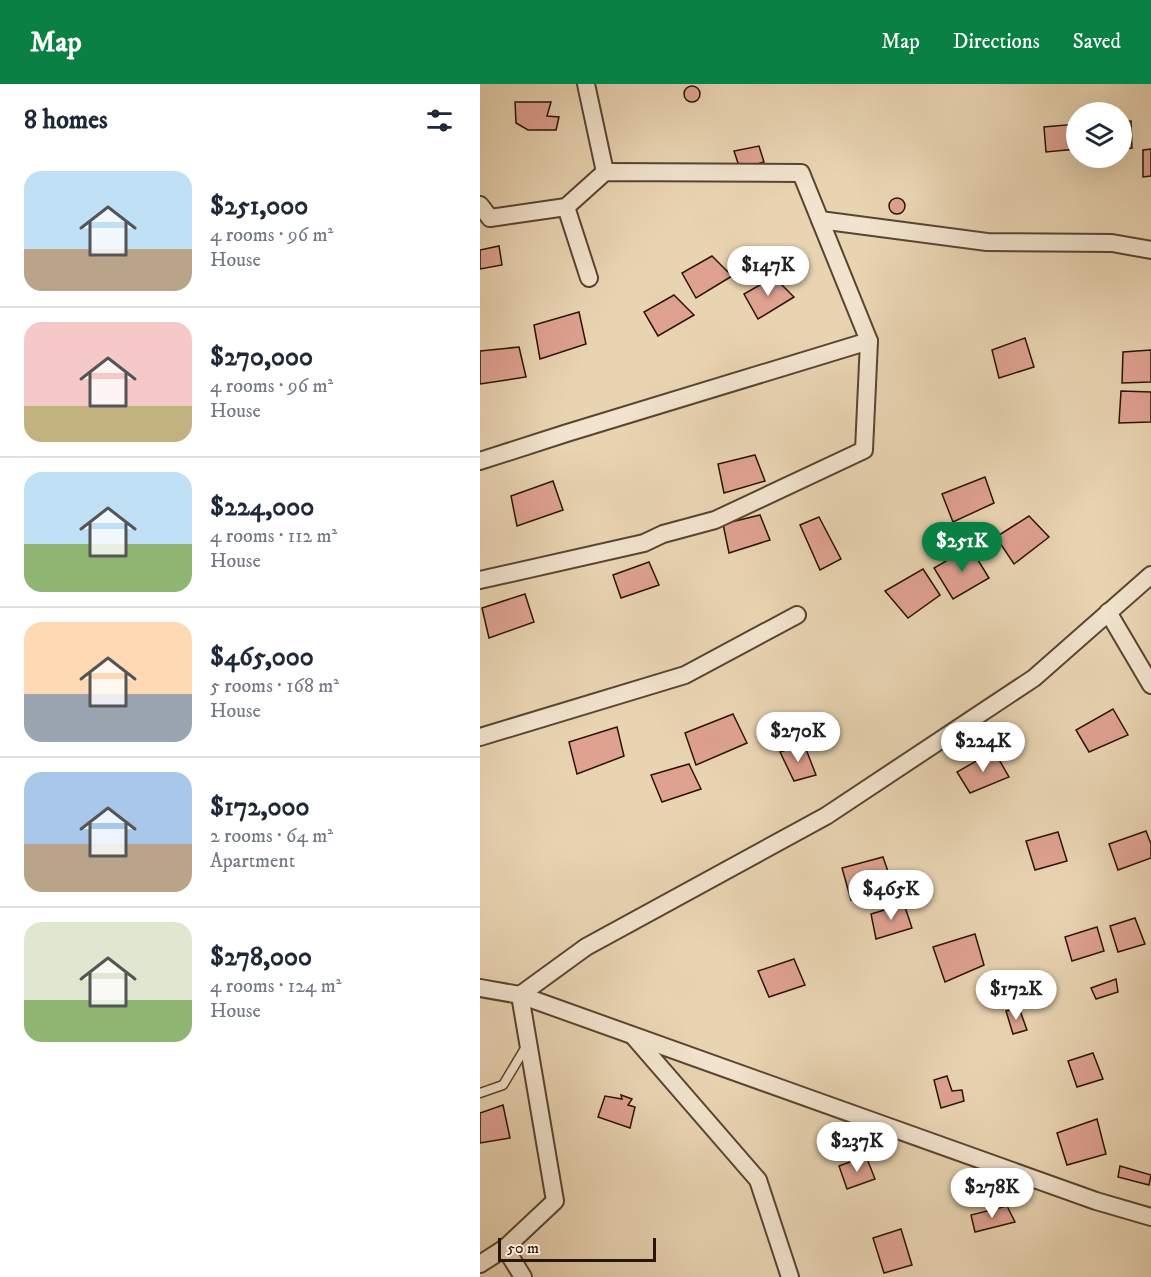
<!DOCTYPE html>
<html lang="en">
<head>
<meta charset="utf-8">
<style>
	body { margin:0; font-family:"IM FELL DW Pica",serif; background:#f6f6f7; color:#1f2937; height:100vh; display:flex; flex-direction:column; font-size:22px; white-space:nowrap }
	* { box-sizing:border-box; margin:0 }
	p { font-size:20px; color:#747a83 }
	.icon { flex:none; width:33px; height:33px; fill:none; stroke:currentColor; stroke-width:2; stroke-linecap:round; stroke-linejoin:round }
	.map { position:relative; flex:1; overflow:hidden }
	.sheet { display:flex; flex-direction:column; background:#fff; width:480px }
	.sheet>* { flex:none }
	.buttons { position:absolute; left:586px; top:18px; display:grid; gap:12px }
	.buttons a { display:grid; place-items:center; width:66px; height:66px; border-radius:50%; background:#fff; box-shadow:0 6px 24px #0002; font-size:30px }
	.scale { position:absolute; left:18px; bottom:15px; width:158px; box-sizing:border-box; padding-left:6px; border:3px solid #2a1404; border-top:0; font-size:16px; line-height:21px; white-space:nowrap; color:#2a1404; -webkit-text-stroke:4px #f1e3cd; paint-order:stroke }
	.price { position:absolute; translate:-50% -51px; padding:0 14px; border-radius:21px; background:#fff; color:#222; font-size:20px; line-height:39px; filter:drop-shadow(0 2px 3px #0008) }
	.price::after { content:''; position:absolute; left:50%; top:36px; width:18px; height:14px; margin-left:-9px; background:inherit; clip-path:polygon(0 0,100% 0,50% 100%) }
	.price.active { background:#0b8043; color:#fff }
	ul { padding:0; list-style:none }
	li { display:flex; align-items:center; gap:18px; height:150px; padding:0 24px }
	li+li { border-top:2px solid #e0e1e3 }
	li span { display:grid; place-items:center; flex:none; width:168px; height:120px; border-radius:18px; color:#555 }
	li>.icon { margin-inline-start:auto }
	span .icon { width:72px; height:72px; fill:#fffc; stroke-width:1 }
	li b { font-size:26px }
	h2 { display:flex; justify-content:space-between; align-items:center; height:72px; padding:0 24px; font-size:26px }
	header { display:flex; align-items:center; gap:36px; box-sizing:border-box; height:84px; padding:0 30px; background:#0b8043; color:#fff }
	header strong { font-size:28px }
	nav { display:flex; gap:33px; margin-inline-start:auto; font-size:21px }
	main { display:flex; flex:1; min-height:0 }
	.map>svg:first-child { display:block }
	.building { fill:#dfa291; stroke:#2a1404; stroke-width:1.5 }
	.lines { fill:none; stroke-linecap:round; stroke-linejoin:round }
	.lane-casing { stroke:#5a4430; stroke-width:11 }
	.street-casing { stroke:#5a4430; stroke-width:20 }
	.lane { stroke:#f1e3cd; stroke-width:8 }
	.street { stroke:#f1e3cd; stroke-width:16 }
</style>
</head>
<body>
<header>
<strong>Map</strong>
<nav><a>Map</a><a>Directions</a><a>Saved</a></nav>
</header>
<main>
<section class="sheet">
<h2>8 homes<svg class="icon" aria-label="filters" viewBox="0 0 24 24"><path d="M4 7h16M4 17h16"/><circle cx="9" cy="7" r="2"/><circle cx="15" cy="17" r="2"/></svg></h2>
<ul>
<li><span style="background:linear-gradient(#bfe0f5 65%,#b9a48a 0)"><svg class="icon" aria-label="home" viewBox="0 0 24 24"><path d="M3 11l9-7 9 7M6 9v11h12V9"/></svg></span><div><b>$251,000</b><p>4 rooms · 96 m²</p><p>House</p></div></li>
<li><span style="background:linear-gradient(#f6c9c9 70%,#c2b280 0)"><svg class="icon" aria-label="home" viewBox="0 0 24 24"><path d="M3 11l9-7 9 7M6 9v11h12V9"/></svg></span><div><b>$270,000</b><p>4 rooms · 96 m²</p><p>House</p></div></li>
<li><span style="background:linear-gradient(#bfe0f5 60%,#8fb573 0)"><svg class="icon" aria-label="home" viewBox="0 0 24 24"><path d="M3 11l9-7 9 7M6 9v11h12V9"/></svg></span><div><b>$224,000</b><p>4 rooms · 112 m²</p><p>House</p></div></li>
<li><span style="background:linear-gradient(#ffd9b3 60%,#9aa5b1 0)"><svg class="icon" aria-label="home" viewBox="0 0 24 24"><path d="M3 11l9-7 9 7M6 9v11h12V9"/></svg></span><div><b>$465,000</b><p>5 rooms · 168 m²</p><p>House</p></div></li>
<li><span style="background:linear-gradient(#a9c7e8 60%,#b9a48a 0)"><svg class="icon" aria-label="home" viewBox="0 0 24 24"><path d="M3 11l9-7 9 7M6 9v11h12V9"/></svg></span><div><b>$172,000</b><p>2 rooms · 64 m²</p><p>Apartment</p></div></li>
<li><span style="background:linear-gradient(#dfe7d0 65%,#8fb573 0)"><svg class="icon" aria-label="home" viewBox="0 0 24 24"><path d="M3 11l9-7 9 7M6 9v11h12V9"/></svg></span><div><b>$278,000</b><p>4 rooms · 124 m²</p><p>House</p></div></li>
</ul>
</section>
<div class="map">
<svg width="671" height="1193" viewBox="0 0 671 1193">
	<rect width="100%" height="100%" fill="#e9d4b2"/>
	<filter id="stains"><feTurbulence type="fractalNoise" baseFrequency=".00333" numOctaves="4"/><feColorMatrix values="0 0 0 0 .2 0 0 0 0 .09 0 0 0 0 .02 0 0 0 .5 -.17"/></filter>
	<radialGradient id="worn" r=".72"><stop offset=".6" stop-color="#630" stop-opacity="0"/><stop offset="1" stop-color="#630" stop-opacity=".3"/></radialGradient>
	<g class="building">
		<circle cx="212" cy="10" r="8"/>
		<path d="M35,18h36l-4,14 12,1 -3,13h-28l-12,-7z"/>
		<path d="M651,37l1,27 -10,1v-27z"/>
		<path d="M597,40v25l-31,3 -2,-25z"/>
		<path d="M279,62l5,16 -24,7 -6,-18z"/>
		<path d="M671,65v27l-8,1v-27z"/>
		<circle cx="417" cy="122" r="8"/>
		<path d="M19,162l3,19 -22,4v-19z"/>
		<path d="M232,172l20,20 -36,22 -14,-25z"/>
		<path d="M294,193l20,20 -36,22 -14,-25z"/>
		<path d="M194,211l20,20 -36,21 -14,-24z"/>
		<path d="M99,228l7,32 -46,15 -6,-34z"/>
		<path d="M545,254l9,29 -35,11 -7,-28z"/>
		<path d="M39,263l7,30 -46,7v-33z"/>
		<path d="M671,266v32l-29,1 1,-31z"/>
		<path d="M641,307l30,1v30l-32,1z"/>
		<path d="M275,371l10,26 -41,12 -6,-29z"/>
		<path d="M505,393l9,26 -41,19 -11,-28z"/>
		<path d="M73,397l10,29 -46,16 -6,-30z"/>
		<path d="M280,431l10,25 -41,13 -6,-29z"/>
		<path d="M549,432l20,21 -35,27 -18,-27z"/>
		<path d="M339,433l22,42 -21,11 -20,-45z"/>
		<path d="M490,463l19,31 -36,21 -19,-31z"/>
		<path d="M169,478l10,23 -38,13 -8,-23z"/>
		<path d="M443,485l17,26 -32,23 -23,-27z"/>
		<path d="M45,510l9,28 -45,16 -7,-30z"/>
		<path d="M633,625l15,26 -39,17 -13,-22z"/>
		<path d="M253,630l14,29 -51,22 -11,-32z"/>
		<path d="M137,643l7,29 -47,18 -8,-32z"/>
		<path d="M324,660l12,31 -22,6 -14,-29z"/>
		<path d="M514,667l15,26 -39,16 -13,-21z"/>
		<path d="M209,680l12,25 -39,13 -11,-27z"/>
		<path d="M666,747l5,13v14l-33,12 -9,-26z"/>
		<path d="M578,748l9,29 -32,9 -9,-29z"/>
		<path d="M403,773l11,32 -43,11 -9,-32z"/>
		<path d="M424,820l8,24 -36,11 -5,-25z"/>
		<path d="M655,834l10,26 -27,8 -8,-26z"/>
		<path d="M617,843l7,24 -32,10 -7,-24z"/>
		<path d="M495,850l9,31 -39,17 -12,-35z"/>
		<path d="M314,875l11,26 -36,12 -11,-26z"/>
		<path d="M636,895l2,13 -22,7 -5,-11z"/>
		<path d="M539,924l8,22 -14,4 -7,-23z"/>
		<path d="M613,969l10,26 -26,8 -9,-26z"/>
		<path d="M467,992l5,15 10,-1 2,11 -23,7 -7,-28z"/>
		<path d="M141,1011l11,4 -4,6 7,2 -5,21 -32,-11 7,-21 17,3z"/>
		<path d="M23,1021l7,33 -30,5v-30z"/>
		<path d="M617,1035l9,35 -39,11 -10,-32z"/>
		<path d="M386,1072l9,23 -28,10 -8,-23z"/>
		<path d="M640,1082l31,9 -2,10 -31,-8z"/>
		<path d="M527,1122l8,16 -40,10 -4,-17z"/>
		<path d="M421,1145l11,36 -28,8 -11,-35z"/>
	</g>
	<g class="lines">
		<g class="lane-casing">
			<path id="lane" d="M0,1009l23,-8 24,-40"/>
		</g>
		<g class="street-casing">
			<g id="street">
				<path d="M106,0l19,88"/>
				<path d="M0,121l10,13 76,-11 39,-35 196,1 68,168 -5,109 -149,70 -52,14 -19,9 -164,37"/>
				<path d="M86,123l23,71"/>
				<path d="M340,136l167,22 125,1 39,7"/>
				<path d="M0,377l87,-28 302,-92"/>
				<path d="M628,528l43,73"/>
				<path d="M0,653l205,-62 112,-60"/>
				<path d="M0,904l40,7 576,206 55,16"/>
				<path d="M154,953l124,143 32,97"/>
				<path d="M0,1180l25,-16"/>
				<path d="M43,1193l-18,-29 50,-47 -35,-206 66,-48 240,-131 208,-138 117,-103"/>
			</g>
		</g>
		<use href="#lane" class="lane"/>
		<use href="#street" class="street"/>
	</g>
	<rect width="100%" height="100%" filter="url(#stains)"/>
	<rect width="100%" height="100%" fill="url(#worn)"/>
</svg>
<div class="buttons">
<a><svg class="icon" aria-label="layers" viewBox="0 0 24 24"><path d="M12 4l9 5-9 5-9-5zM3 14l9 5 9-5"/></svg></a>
</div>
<div class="scale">50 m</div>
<b class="price" style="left:288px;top:213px">$147K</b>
<b class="price active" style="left:482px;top:489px">$251K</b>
<b class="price" style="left:318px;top:679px">$270K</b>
<b class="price" style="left:503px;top:689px">$224K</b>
<b class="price" style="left:411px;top:837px">$465K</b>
<b class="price" style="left:536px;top:937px">$172K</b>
<b class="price" style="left:377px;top:1089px">$237K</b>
<b class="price" style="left:512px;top:1135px">$278K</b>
</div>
</main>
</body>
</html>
